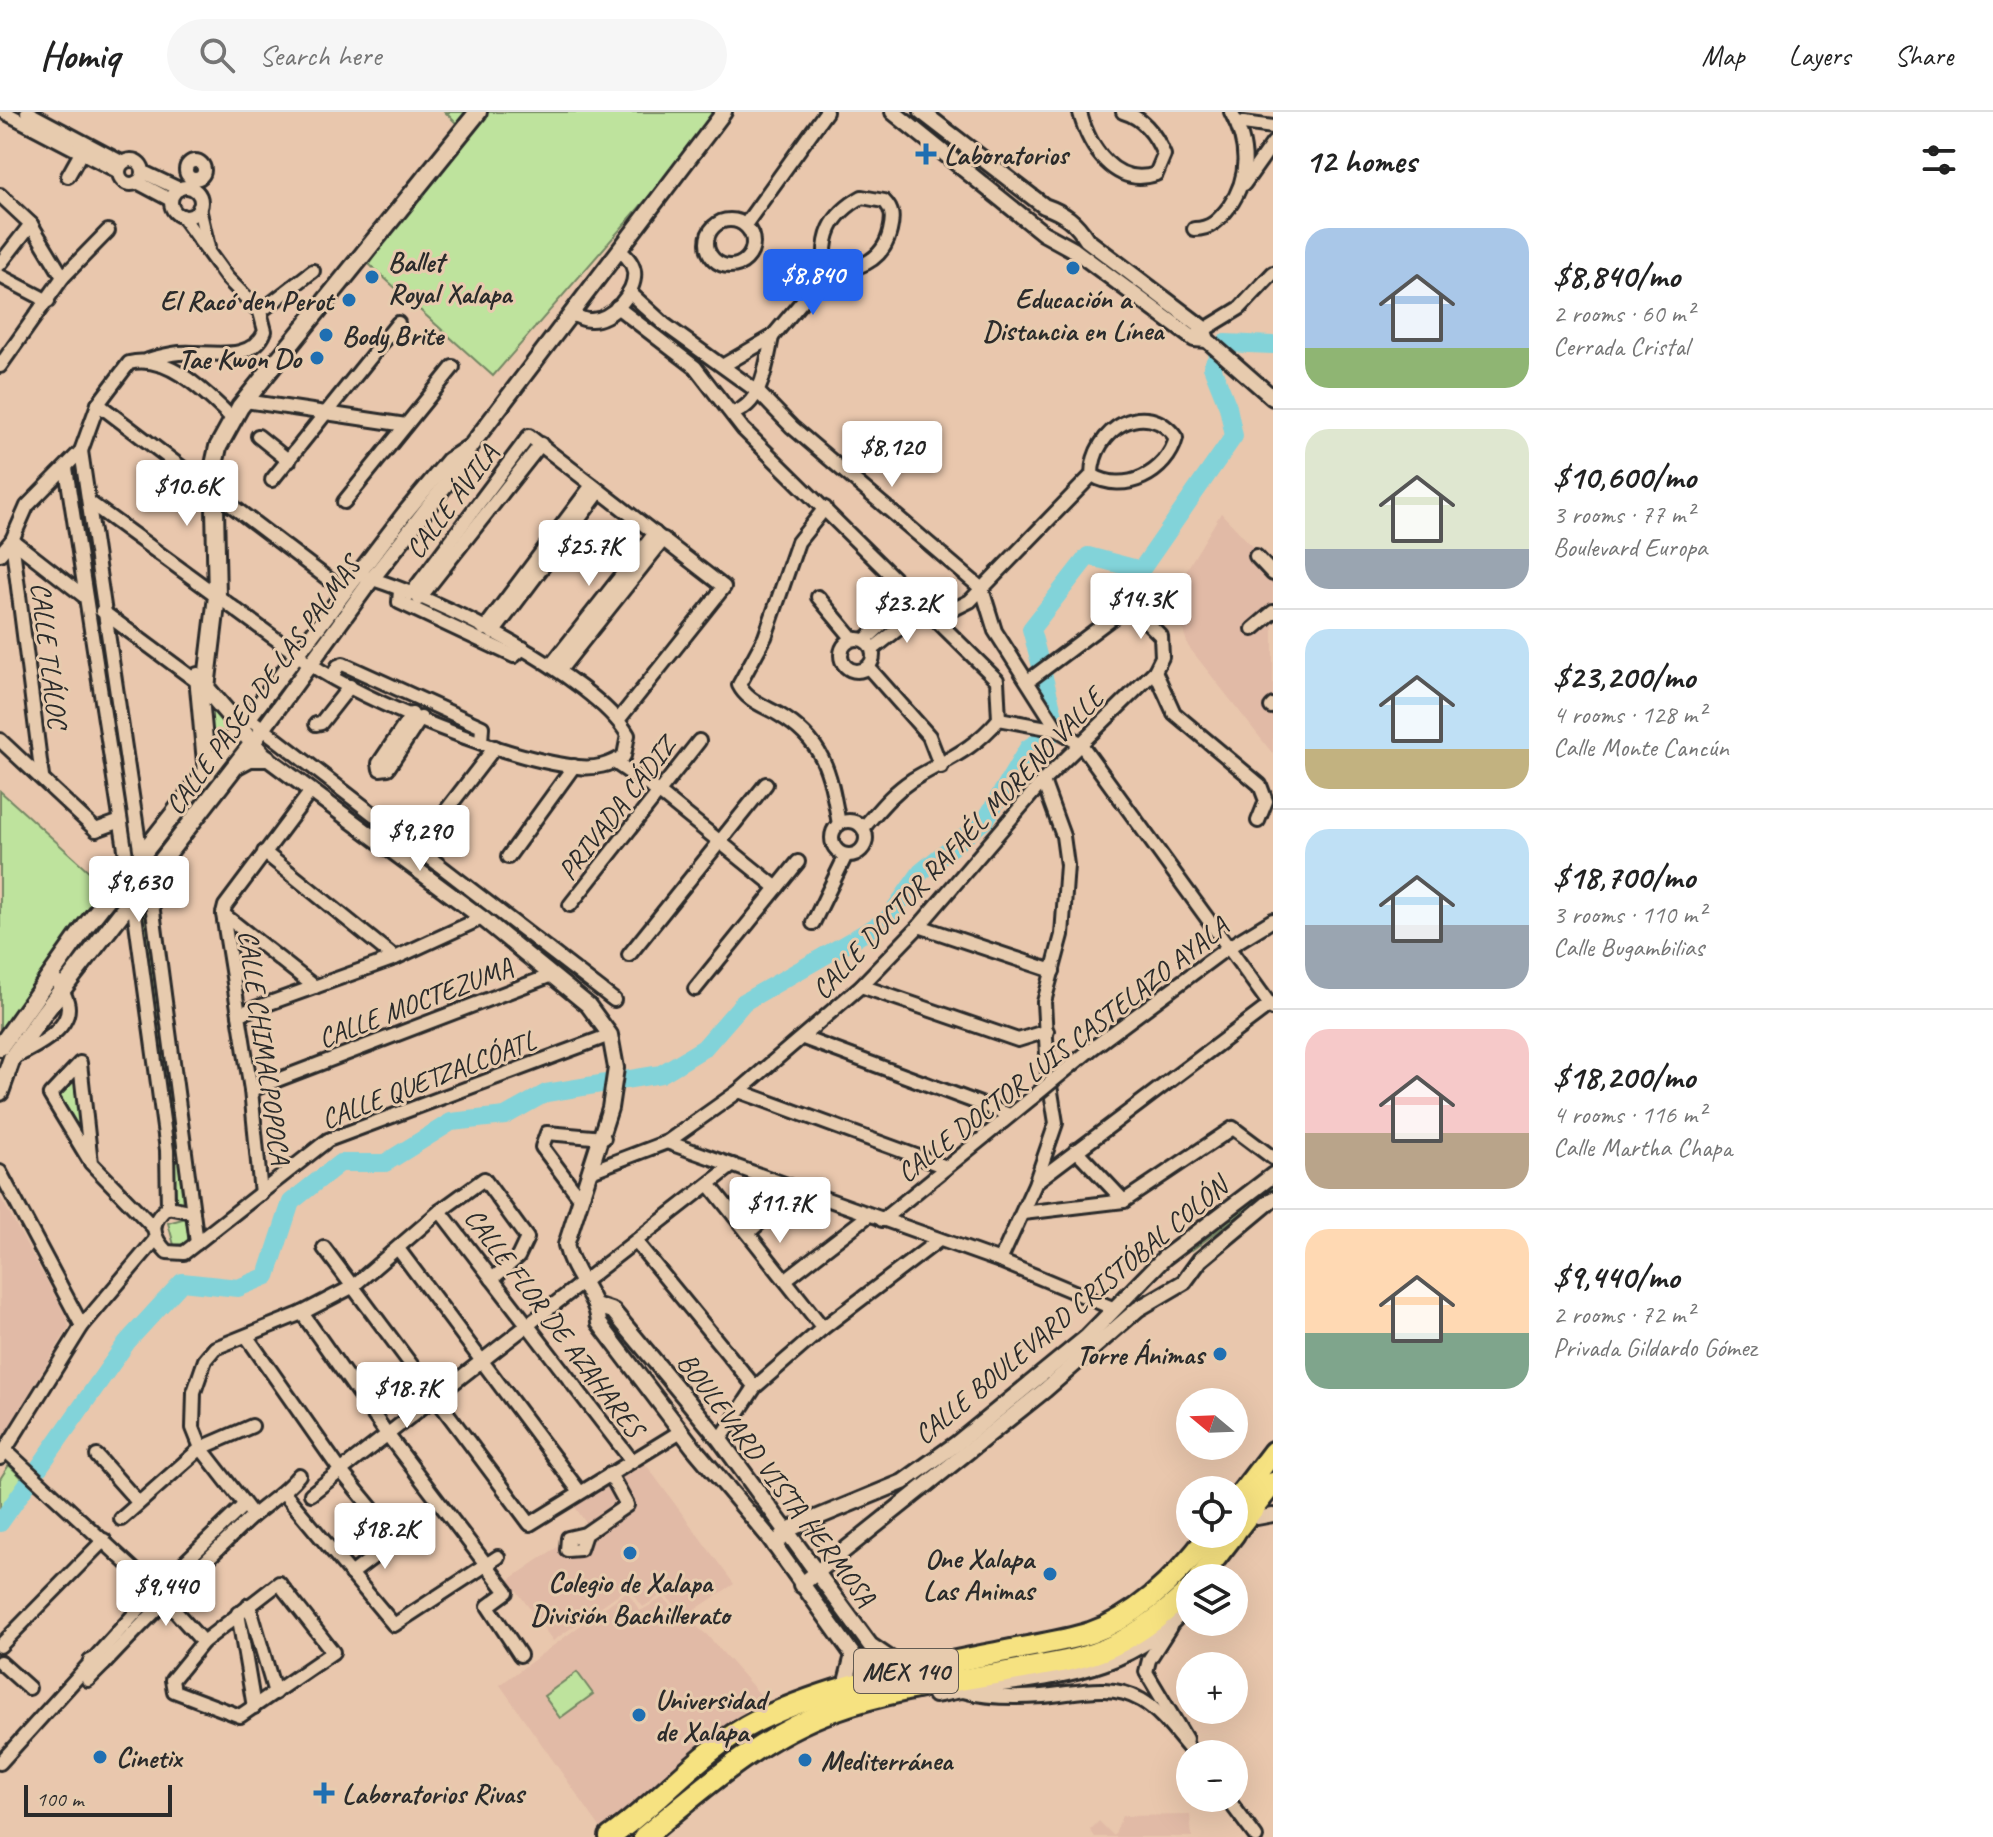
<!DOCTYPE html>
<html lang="en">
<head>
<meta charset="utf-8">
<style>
	body { margin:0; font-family:Caveat,sans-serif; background:#f6f6f6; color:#222; height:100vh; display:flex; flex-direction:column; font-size:30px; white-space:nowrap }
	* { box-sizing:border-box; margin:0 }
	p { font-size:26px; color:#767676 }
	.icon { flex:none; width:44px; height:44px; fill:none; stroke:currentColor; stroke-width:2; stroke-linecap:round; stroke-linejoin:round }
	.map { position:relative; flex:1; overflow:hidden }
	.drawer { display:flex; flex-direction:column; background:#fff; width:720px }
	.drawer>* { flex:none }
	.needle { width:52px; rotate:289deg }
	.fabs { position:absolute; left:1176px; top:1276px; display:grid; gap:16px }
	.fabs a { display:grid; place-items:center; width:72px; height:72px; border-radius:50%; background:#fff; box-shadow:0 8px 32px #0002; font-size:40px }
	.scale { position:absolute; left:24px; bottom:20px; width:148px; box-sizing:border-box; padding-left:8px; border:4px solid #2b2b2b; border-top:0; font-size:22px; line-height:28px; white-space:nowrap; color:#2b2b2b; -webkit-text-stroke:6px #e7cbae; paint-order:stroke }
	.price { position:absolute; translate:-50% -68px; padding:0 18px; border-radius:8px; background:#fff; color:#222; font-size:26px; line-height:52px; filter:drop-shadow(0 2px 4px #0008) }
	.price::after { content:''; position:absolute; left:50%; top:48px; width:24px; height:18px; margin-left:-12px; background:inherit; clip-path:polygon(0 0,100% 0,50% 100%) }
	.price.active { background:#2563eb; color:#fff }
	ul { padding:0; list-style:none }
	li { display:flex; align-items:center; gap:24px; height:200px; padding:0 32px }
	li+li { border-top:2px solid #e0e0e0 }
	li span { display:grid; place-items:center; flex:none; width:224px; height:160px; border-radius:24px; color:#555 }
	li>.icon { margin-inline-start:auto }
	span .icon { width:96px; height:96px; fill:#fffc; stroke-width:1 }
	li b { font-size:34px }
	h2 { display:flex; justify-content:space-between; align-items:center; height:96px; padding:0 32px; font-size:34px }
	header { display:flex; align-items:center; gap:48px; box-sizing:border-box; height:112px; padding:0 40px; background:#fff; border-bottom:2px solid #e0e0e0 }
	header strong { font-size:38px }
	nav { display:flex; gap:44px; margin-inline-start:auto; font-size:28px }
	.search { width:560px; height:72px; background:#f6f6f6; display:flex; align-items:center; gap:20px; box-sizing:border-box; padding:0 28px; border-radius:44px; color:#767676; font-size:30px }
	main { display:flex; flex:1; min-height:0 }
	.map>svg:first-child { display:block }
	.built { fill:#e1baa6 }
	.green { fill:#bee39d; stroke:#748764; stroke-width:2 }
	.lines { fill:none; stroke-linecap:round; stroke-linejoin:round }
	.river { stroke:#82d3d9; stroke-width:18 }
	.minor-casing { stroke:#2b2b2b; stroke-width:18 }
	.tertiary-casing { stroke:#2b2b2b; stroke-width:20 }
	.secondary-casing { stroke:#2b2b2b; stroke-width:22 }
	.trunk-casing { stroke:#2b2b2b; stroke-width:26 }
	.minor { stroke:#e7cbae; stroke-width:12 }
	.tertiary { stroke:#e7cbae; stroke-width:14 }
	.secondary { stroke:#e7cbae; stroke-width:16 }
	.trunk { stroke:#f6e281; stroke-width:20 }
	.minor-bridge-casing { stroke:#2b2b2b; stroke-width:18; stroke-linecap:butt }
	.minor-bridge { stroke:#e7cbae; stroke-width:12 }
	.poi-dot { fill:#1f6fb2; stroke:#e7cbae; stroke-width:3 }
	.labels { text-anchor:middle; stroke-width:6; stroke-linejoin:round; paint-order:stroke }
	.shield { fill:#e7cbae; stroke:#635b52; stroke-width:2 }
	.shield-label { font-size:26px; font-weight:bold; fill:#2b2b2b }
	.poi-label { font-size:28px; font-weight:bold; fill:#2b2b2b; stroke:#e7cbae; text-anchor:start }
	.street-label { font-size:28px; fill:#2b2b2b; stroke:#e7cbae }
</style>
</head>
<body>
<header>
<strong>Homiq</strong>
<div class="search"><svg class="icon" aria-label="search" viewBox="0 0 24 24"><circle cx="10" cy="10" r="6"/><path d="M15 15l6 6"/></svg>Search here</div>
<nav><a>Map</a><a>Layers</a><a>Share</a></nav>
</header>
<main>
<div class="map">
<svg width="1273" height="1725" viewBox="0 0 1273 1725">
	<rect width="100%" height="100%" fill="#e9c7ad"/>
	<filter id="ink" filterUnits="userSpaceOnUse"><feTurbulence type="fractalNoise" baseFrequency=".0125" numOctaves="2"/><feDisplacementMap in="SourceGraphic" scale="16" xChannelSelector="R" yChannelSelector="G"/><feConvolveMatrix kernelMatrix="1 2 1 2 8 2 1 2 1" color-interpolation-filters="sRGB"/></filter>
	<g filter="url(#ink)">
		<g class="built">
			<path d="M1221,401l52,55v186l-85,-108 -16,-52z"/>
			<path d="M0,1084l66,120 3,11 -69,114z"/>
			<path d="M644,1350l90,122 -47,31 -24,-21 -20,13 -15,-20 -75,54 -44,-61 79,-54 -15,-22z"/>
			<path d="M627,1479l13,20 23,-13 44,37 65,73 -32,15 -138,107 -102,-145z"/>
			<path d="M1190,1703l2,22h-97l-5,-7 9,-9 15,15 8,-20z"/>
		</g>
		<g class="green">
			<path d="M445,0h277l-229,264 -124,-112 93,-135z"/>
			<path d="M79,354l19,132 -6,2 -19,-133z"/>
			<path d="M100,509l36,232 -6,5 -36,-235z"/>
			<path d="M208,593l22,19v7l-17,24z"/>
			<path d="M0,679l112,101 -112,138z"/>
			<path d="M146,788l32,241 -8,1 -30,-234z"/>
			<path d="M74,962l9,68 -28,-49z"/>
			<path d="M173,1049h6l4,44h-6z"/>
			<path d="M1273,1070v8l-81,60 -3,-6z"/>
			<path d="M186,1106c6,10 6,15 0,26l-12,1 -6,-22z"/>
			<path d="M9,1353l15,15 -24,38v-39z"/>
			<path d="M577,1560l16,22 -33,24 -16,-22z"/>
		</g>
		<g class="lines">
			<path class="river" d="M0,1411l127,-181 55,-60 56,6 29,-12 24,-74 49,-39h45l66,-41 54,-6 41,-23 115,-19 43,-26 40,-46 143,-82 34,-48 65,-53 42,-71 30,-18 -27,-101 57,-73 53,14 93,-134 -6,-29 -16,-40 13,-24 48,2"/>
			<g class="minor-casing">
				<g id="minor">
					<path d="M4,0l115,60"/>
					<path d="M27,0l96,51"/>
					<path d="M1080,1c9,34 35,75 76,61l8,-19c-8,-20 -20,-37 -41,-43"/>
					<path d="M1236,10l37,5"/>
					<circle cx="131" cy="60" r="12"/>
					<circle cx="195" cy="58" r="9"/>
					<path d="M143,60l36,17"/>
					<path d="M68,64l14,-25"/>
					<path d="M137,70l34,18"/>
					<path d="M1244,72l29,-41"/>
					<circle cx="186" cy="90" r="15"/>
					<path d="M0,83l31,29 32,53"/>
					<path d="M199,96l9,39"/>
					<circle cx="730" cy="131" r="23"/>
					<path d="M745,113l81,-113"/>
					<path d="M1194,117c17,0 25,-9 35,-22 21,-30 20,-62 2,-95"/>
					<path d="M0,152l31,-40"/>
					<path d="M0,164l48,25"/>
					<path d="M629,180l35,32 94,68 34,35 190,162 13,42 63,99 22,13 193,266"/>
					<path d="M617,195l78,60 48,62 254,251 2,39c-28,33 -52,40 -87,61 -20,13 -33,30 -49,48"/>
					<path d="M260,200l53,-41"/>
					<path d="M571,201c5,3 12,7 18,7 22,2 48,-28 45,-49 -2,-10 -8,-15 -15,-21"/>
					<path d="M1199,221l41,-25 33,-35"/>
					<path d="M148,248c10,-3 21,-6 31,-7 26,-3 73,12 86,-22l-5,-19 -33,-34 -45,-62"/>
					<path d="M724,253l48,-28 54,-64c29,-3 57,-10 64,-42 3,-13 3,-21 -6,-30l-22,-4c-32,18 -41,40 -36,76"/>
					<path d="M0,254l63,-89 45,-46"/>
					<path d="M245,289l161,24"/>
					<path d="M98,292l246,187"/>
					<path d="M733,301c30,-9 33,-49 39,-76"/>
					<path d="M258,324l31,25"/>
					<path d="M81,339l60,405"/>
					<path d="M66,356l63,407"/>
					<path d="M272,368l126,-157"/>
					<path d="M89,390l221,162c57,39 199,96 268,103 18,2 31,-2 46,-11l4,-21c-34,-59 -196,-140 -263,-158"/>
					<path d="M344,390l109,-135"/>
					<path d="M825,396l-27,34 -33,95 -26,48c8,16 24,20 39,29 48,28 52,60 61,110"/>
					<path d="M12,428l73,57"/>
					<path d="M12,428l30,237"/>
					<path d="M0,442l12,-14 15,-34 54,-55 17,-47 31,-41c40,-10 78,31 105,57"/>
					<path d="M1256,444l17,18"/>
					<path d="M400,479l-1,11 115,54 9,-8"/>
					<path d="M410,483l119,-159 195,151 -105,132"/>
					<path d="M818,485l35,42"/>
					<path d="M419,487l122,-155"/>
					<path d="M102,499l101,75"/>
					<path d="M484,517l108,-144"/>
					<path d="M1253,517l20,-17"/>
					<path d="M493,521l107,-142"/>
					<circle cx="857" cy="543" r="16"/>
					<path d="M865,528l49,-45"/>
					<path d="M873,537l43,-34 40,-7 14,-7 122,-126c0,-46 55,-79 84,-37 -9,35 -52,57 -84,37"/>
					<path d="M551,553l104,-132"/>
					<path d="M868,555l61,69 12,31"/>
					<path d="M560,558l104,-131"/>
					<path d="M1155,559l19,42 86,72 6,16 -8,20"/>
					<path d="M332,565l6,-11 5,-2 139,63 -1,15"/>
					<path d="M1271,595l2,-2"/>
					<path d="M412,602l-33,49 1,6 8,-1 33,-50"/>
					<path d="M249,606l365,282"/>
					<path d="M999,607l59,11"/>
					<path d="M316,612l5,-1 29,-37"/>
					<path d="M0,628l96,90 22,-8"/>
					<path d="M614,650l43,29 120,97"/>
					<path d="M445,700l50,-65"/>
					<circle cx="849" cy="726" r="17"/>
					<path d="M264,740l131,106"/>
					<path d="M508,745l66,-91"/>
					<path d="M149,769l48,362"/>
					<path d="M133,788l34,250 1,57"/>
					<path d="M570,793l129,-164"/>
					<path d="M223,802l92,73"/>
					<path d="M813,811l33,-68"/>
					<path d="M919,814l134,45"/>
					<path d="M629,843l137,-171"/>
					<path d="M861,874l157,54 29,-9"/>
					<path d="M695,877l103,-127"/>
					<path d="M239,902l156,-56 87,-40"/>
					<path d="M803,926l207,77"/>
					<path d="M1090,938l137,-102 46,-28"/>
					<path d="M13,946c18,-9 55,-26 55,-50 0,-12 -11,-25 -17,-34"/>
					<path d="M251,978l301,-115"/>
					<path d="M739,979l207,76"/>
					<path d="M667,1030l333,119 115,48"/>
					<path d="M1076,1038l48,51"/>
					<path d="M91,1051l-11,-100 -30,32 41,68 62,64"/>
					<path d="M591,1059l76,-29 72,-51 122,-105 58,-60 124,-145 112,-110 7,-14 -1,-21 -26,-26 -11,-1 -96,72"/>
					<path d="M0,1060l82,154"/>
					<path d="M1037,1069l233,-176"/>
					<path d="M709,1072l114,144"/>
					<path d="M261,1082l-10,-104 -28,-176 2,-8 86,-115"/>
					<path d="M580,1086l-38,-51 5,-14 57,5"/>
					<path d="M440,1099l192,250"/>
					<path d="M193,1100l-25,-5c-19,15 -17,29 -1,45l17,1 144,-113 282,-105"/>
					<path d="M1023,1101l101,-12 109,-73 40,30"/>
					<path d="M882,1108l151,-123"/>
					<path d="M748,1121l50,-44"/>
					<path d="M636,1130l119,145"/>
					<path d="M324,1136l206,276 151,-93"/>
					<path d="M399,1138l180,241"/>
					<path d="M1000,1149l35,-77 21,-61 -8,-50 -4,-71 18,-67 5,-70 -4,-29 -20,-55"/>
					<path d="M785,1168l84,-65"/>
					<path d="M302,1201l85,121 120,158 -19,14 32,49"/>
					<path d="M247,1225l93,133 57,69 -46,35"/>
					<path d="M720,1328l35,-53 68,-59 116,-88"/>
					<path d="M5,1338l151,140 47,52"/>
					<path d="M97,1344l41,46"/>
					<path d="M0,1346l82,-132 73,-86"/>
					<path d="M284,1381l110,132 104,-68"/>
					<path d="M311,1382l422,-329"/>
					<path d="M253,1403l-52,-67 -8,-20 1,-36 11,-32 10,-12 87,-35 50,-26 88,-76 44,-32 43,59 -9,19 -26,22"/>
					<path d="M1257,1406l16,-3"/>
					<path d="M121,1407l80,-71 51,-22"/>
					<path d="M585,1422l-5,15 -13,1 1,-12 17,-4 42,-29 -17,-31"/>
					<path d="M279,1471l54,69 -93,64 -66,-25 -2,-11 31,-38z"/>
					<path d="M249,1493l26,88"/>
					<path d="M238,1501l16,94"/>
					<path d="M1170,1515l-21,33 -3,12 40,67"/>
					<path d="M0,1534l104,-106"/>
					<path d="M90,1549l14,3c45,-48 92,-94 140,-140 18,-18 39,-29 55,-49"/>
					<path d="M0,1550l29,26"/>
					<path d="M88,1568l16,-16"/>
					<path d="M963,1579c25,7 54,7 80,5 34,-3 67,-14 98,4 21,12 37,36 53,54"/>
					<path d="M0,1651l156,-173 88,-85"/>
					<path d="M1227,1686l29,39"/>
				</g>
			</g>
			<g class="tertiary-casing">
				<g id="tertiary">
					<path d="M724,0l-254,335 -12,22 -86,110 -119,164 14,15 215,160 106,87 22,30 6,33 -6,40 -44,137c7,31 31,50 33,78l94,124 75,89 85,119 -8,31"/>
					<path d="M893,0l150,121 31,17 120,89 13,1"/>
					<path d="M922,0l122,94c20,7 32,16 43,34l116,88 4,12 66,58"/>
					<path d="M241,616l163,-214 45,-54 20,-13"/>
					<path d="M598,1194l15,5 107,129 150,205 25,17 23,4"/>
					<path d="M775,1434l12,-16 116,-48 53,-38 131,-107 77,-79 109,-83"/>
					<path d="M801,1473l244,-195 93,-81 46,-27 16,-22 73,-61"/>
					<path d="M935,1583c92,-20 191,-11 255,-93"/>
				</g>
			</g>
			<g class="secondary-casing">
				<g id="secondary">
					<path d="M198,564l9,97"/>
					<path d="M237,653l13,-7h17"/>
					<path d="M0,935l85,-120 156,-199"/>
					<path d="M0,980l12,-34 32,-45 209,-270 -47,-55 11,-92 -3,-131 4,-18 22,-40 238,-295"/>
				</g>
			</g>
			<g class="trunk-casing">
				<g id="trunk">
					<path d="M1234,1391l39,-51"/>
					<path d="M1234,1421l39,-50"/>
					<path d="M1200,1466l34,-44"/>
					<path d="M610,1725c50,-35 91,-88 147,-116 78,-38 160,-52 244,-69 29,-6 61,-10 89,-19 49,-17 90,-59 120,-99"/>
					<path d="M644,1725c59,-49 116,-101 190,-127 59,-21 123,-29 184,-40 31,-6 65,-10 94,-24 30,-14 54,-34 78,-56"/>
				</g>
			</g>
			<use href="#minor" class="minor"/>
			<use href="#tertiary" class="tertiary"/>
			<use href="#secondary" class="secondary"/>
			<use href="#trunk" class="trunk"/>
			<g class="minor-bridge-casing">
				<path id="minor-bridge" d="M1033,985l57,-47"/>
			</g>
			<use href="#minor-bridge" class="minor-bridge"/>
		</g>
	</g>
	<g class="poi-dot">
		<path d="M922 30h8v8h8v8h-8v8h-8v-8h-8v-8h8z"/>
		<circle cx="1073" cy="156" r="8"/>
		<circle cx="372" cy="165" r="8"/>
		<circle cx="349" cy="188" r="8"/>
		<circle cx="326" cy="223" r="8"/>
		<circle cx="317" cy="246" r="8"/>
		<circle cx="1220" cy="1242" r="8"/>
		<circle cx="630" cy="1441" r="8"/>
		<circle cx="1050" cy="1462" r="8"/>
		<circle cx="639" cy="1603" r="8"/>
		<circle cx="100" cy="1645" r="8"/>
		<circle cx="805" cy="1648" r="8"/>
		<path d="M320 1669h8v8h8v8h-8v8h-8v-8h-8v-8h8z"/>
	</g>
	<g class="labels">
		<rect class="shield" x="854" y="1537" width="104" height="44" rx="6"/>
		<g class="shield-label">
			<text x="906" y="1568">MEX 140</text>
		</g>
		<g class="poi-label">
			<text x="944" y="52">Laboratorios</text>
			<text x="388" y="159">Ballet<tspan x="388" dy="32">Royal Xalapa</tspan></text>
			<text x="1073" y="196" text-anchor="middle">Educación a<tspan x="1073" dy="32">Distancia en Línea</tspan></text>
			<text x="333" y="198" text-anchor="end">El Racó den Perot</text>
			<text x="342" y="233">Body Brite</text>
			<text x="301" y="256" text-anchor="end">Tae Kwon Do</text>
			<text x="1204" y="1252" text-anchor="end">Torre Ánimas</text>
			<text x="1034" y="1456" text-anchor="end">One Xalapa<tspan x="1034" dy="32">Las Animas</tspan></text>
			<text x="630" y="1480" text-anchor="middle">Colegio de Xalapa<tspan x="630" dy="32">División Bachillerato</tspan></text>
			<text x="655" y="1597">Universidad<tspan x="655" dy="32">de Xalapa</tspan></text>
			<text x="116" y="1655">Cinetix</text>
			<text x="821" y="1658">Mediterránea</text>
			<text x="342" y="1691">Laboratorios Rivas</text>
		</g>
		<g class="street-label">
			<text transform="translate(451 389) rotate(-53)" y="10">CALLE ÁVILA</text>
			<text transform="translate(50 543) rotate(83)" y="10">CALLE TLÁLOC</text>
			<text transform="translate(262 573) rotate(-54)" y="10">CALLE PASEO DE LAS PALMAS</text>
			<text transform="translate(616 696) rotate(-52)" y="10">PRIVADA CÁDIZ</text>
			<text transform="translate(957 731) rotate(-47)" y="10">CALLE DOCTOR RAFAÉL MORENO VALLE</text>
			<text transform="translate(415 890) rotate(-21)" y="10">CALLE MOCTEZUMA</text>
			<text transform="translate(265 935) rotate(82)" y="10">CALLE CHIMALPOPOCA</text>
			<text transform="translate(1062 937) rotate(-38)" y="10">CALLE DOCTOR LUIS CASTELAZO AYALA</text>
			<text transform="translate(428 967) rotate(-21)" y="10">CALLE QUETZALCÓATL</text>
			<text transform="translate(1070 1198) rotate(-40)" y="10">CALLE BOULEVARD CRISTÓBAL COLÓN</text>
			<text transform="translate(555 1210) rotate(53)" y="10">CALLE FLOR DE AZAHARES</text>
			<text transform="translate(777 1367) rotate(53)" y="10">BOULEVARD VISTA HERMOSA</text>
		</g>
	</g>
</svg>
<div class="fabs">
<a><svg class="needle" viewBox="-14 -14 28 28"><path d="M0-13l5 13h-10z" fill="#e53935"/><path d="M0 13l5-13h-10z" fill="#767676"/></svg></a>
<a><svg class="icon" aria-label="locate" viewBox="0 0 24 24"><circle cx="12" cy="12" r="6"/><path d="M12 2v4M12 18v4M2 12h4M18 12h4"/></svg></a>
<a><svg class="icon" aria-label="layers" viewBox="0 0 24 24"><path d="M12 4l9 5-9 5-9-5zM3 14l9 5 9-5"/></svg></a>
<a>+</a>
<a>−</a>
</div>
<div class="scale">100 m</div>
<b class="price active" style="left:813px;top:205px">$8,840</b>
<b class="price" style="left:892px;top:377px">$8,120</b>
<b class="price" style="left:187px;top:416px">$10.6K</b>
<b class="price" style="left:589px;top:476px">$25.7K</b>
<b class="price" style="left:1141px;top:529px">$14.3K</b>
<b class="price" style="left:907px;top:533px">$23.2K</b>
<b class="price" style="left:420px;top:761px">$9,290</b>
<b class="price" style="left:139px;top:812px">$9,630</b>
<b class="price" style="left:780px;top:1133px">$11.7K</b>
<b class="price" style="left:407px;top:1318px">$18.7K</b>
<b class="price" style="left:385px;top:1459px">$18.2K</b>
<b class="price" style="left:166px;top:1516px">$9,440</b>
</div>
<section class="drawer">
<h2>12 homes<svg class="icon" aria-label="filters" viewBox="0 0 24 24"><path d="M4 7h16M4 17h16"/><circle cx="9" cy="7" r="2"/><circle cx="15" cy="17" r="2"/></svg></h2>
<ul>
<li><span style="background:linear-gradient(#a9c7e8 75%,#8fb573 0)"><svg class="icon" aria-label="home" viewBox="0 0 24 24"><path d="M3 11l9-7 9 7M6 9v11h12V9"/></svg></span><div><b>$8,840/mo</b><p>2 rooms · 60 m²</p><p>Cerrada Cristal</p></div></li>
<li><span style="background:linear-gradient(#dfe7d0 75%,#9aa5b1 0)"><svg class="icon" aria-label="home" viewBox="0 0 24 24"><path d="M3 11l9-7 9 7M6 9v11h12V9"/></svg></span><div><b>$10,600/mo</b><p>3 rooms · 77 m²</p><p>Boulevard Europa</p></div></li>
<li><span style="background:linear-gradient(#bfe0f5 75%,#c2b280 0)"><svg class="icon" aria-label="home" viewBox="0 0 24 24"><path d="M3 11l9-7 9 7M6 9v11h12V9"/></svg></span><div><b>$23,200/mo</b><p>4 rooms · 128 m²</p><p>Calle Monte Cancún</p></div></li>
<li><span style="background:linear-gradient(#bfe0f5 60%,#9aa5b1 0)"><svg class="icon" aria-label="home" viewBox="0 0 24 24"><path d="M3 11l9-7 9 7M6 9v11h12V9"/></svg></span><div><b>$18,700/mo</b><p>3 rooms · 110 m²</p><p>Calle Bugambilias</p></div></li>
<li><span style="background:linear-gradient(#f6c9c9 65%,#b9a48a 0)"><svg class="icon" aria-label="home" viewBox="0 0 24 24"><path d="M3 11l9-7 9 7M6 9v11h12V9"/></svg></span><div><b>$18,200/mo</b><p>4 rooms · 116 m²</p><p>Calle Martha Chapa</p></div></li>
<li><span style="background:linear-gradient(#ffd9b3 65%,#7fa58c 0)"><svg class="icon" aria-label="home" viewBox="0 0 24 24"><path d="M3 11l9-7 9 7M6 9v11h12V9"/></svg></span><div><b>$9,440/mo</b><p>2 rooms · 72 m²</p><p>Privada Gildardo Gómez</p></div></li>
</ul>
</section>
</main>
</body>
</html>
